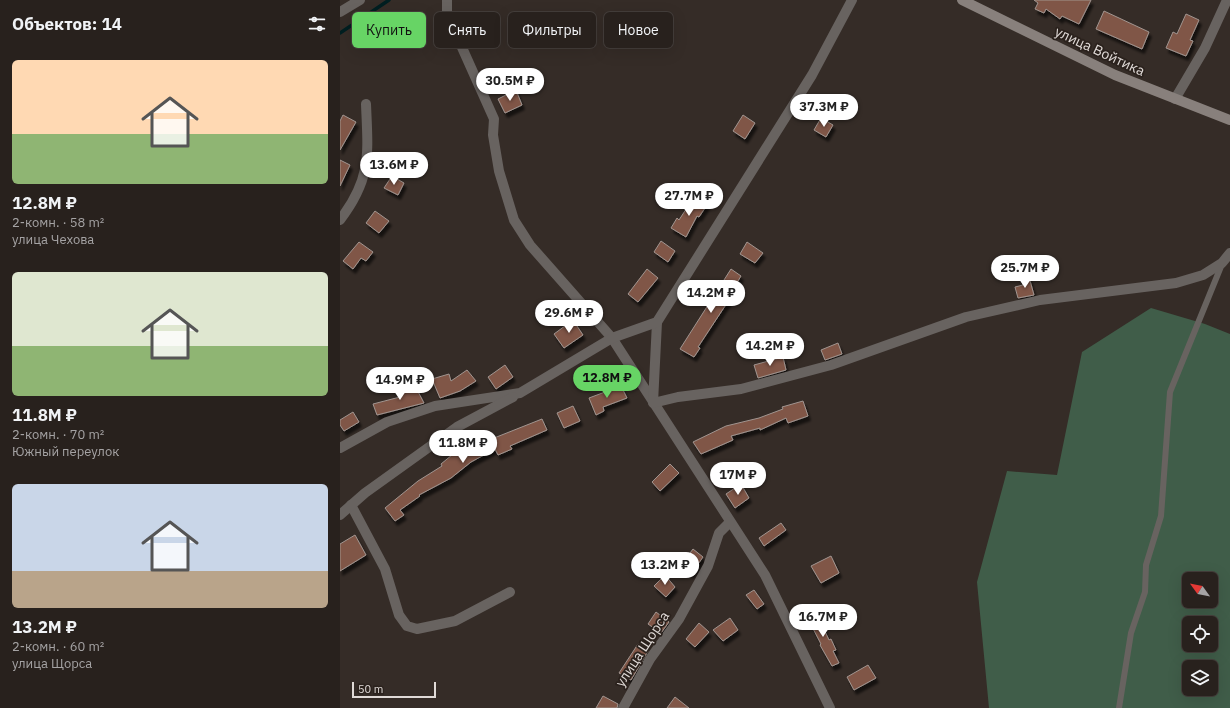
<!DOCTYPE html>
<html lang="ru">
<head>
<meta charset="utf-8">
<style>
	body { margin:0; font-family:"IBM Plex Sans",sans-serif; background:#302926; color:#f1f3f6; height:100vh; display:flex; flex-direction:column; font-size:15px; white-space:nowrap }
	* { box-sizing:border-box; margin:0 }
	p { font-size:13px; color:#a5a3a4 }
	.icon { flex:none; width:22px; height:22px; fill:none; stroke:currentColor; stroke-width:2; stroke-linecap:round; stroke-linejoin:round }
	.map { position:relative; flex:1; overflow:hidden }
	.details { display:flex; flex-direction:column; background:#28211d; width:340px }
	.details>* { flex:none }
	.banner { position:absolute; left:12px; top:12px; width:380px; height:36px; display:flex; gap:8px }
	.needle { width:26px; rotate:303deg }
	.fabs { position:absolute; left:842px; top:572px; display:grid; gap:8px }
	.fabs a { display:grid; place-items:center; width:36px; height:36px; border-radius:6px; background:#28211d; box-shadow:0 4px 16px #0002,0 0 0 1px #443e3b; font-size:20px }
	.scale { position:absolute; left:12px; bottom:10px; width:84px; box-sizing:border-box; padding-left:4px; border:2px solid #e0dad7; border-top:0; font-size:11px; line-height:14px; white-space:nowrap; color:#e0dad7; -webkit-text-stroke:3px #2b221d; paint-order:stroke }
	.price { position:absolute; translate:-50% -34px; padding:0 9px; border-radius:14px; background:#fff; color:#222; font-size:13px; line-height:26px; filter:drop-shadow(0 1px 2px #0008) }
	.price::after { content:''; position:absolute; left:50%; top:24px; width:12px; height:9px; margin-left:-6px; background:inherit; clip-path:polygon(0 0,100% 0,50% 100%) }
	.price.selected { background:#67d465; color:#111 }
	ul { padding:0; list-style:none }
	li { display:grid; align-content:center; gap:8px; height:212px; padding:0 12px }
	li span { display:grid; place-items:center; height:124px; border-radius:6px; color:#555 }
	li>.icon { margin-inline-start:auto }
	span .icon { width:72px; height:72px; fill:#fffc; stroke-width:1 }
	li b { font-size:17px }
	h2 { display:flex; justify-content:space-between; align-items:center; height:48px; padding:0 12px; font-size:17px }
	.chip { padding:0 14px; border-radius:6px; background:#28211d; box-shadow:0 4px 16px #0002,0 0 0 1px #443e3b; font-size:14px; line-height:36px }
	.chip.selected { background:#67d465; color:#111 }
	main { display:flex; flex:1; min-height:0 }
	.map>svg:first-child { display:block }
	.green { fill:#405d49; fill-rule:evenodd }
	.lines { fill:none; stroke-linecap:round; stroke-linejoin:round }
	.stream { stroke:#001f21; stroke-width:3.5 }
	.building { fill:#805646; stroke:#a19590; filter:url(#shadow) }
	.service { stroke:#686360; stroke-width:6 }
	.minor { stroke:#686360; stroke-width:10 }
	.secondary { stroke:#88807c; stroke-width:10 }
	.labels { text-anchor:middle; stroke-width:3.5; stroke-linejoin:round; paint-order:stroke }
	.street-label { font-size:14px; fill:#e0dad7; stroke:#2b221d }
</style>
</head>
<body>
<main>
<section class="details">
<h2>Объектов: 14<svg class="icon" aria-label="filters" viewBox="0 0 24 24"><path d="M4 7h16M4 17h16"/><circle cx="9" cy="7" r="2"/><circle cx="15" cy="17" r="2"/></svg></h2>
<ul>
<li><span style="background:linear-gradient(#ffd9b3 60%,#8fb573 0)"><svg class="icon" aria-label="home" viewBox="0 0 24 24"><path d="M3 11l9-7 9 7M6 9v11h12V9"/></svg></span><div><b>12.8M ₽</b><p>2-комн. · 58 m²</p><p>улица Чехова</p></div></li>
<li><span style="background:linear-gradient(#dfe7d0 60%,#8fb573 0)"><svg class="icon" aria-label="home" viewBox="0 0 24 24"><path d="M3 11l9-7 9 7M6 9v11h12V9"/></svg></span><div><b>11.8M ₽</b><p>2-комн. · 70 m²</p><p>Южный переулок</p></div></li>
<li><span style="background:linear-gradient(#c9d6e8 70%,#b9a48a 0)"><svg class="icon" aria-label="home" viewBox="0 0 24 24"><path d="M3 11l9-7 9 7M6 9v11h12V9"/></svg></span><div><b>13.2M ₽</b><p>2-комн. · 60 m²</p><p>улица Щорса</p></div></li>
</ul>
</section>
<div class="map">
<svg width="890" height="708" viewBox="0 0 890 708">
	<defs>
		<filter id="shadow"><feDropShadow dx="2.5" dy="4.5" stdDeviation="1" flood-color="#0009"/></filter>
	</defs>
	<rect width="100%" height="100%" fill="#352c27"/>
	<path class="green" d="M811,308l54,16 25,10v374h-241l-12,-126 30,-111 50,4 25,-123zM849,579h22v22h-22zM849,623h22v22h-22zM849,667h22v22h-22z"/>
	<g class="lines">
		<path class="stream" d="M0,33l49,-33"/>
	</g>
	<g class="building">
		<path d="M694,0h57l-12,24 -17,-8 -2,3 -14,-10 -2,4 -9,-4 3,-6z"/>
		<path d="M764,11l45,21 -7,17 -46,-20z"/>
		<path d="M846,14l13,6 -9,20 3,1 -7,15 -20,-8 7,-16 4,2z"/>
		<path d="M176,90l6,15 -17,8 -7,-14z"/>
		<path d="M3,115l13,7 -16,28v-29z"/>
		<path d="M403,115l12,8 -10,16 -12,-8z"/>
		<path d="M481,118l12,7 -7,12 -12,-7z"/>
		<path d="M0,160l10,5 -10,21z"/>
		<path d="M52,176l12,7 -6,12 -14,-7z"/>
		<path d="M354,197l13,8 -8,12 -2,-1 -11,21 -15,-9 6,-10 2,2z"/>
		<path d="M35,211l14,10 -10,12 -13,-10z"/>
		<path d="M321,241l14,10 -7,11 -14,-10z"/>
		<path d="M19,242l14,10 -7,9 -5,-3 -8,11 -10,-8z"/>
		<path d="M407,242l16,11 -8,10 -15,-9z"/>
		<path d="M307,269l11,9 -20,24 -10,-8z"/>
		<path d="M391,269l10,7 -14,23 2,1 -31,47 2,1 -6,9 -14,-8z"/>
		<path d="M689,277l5,18 -16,3 -3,-11 8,-2 -2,-6z"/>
		<path d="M233,320l10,15 -19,13 -10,-14z"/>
		<path d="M498,343l4,11 -17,6 -4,-10z"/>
		<path d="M443,357l3,13 -28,8 -4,-13z"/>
		<path d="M165,365l8,12 -17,12 -8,-12z"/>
		<path d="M127,370l9,11 -16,10 -20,7 -8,-19 17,-5 2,7z"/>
		<path d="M74,384l10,19 -47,12 -4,-11 27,-7 -2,-4z"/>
		<path d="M281,386l6,12 -24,9 1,4 -8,4 -7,-17z"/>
		<path d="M463,401l5,15 -20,7 -2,-5 -26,12v-2l-29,8 2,4 -32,14 -8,-12 33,-16 33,-8 24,-9 -1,-2z"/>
		<path d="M233,406l7,15 -16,7 -7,-15z"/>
		<path d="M13,412l6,10 -15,9 -4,-6v-5z"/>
		<path d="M202,419l5,11 -37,16 2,3 -14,6 -3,-6 -24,13 -20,16 -32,17 1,1 -20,14 4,5 -9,6 -10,-13 33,-27 24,-15 -1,-2 17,-14 2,2 18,-9 1,1z"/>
		<path d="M330,464l9,9 -19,18 -8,-9z"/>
		<path d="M401,484l8,14 -14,10 -9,-14z"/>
		<path d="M441,523l5,7 -22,16 -5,-8z"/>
		<path d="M15,535l11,20 -26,16v-27z"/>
		<path d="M353,549l10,8 -12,17 -10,-9z"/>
		<path d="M491,556l8,17 -18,10 -10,-17z"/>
		<path d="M325,575l10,12 -9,10 -12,-11z"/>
		<path d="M414,590l10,14 -7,5 -11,-14z"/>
		<path d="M475,610l14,30 2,-1 5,11 -3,1 6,12 -7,3 -12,-21 1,-1 -15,-29z"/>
		<path d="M316,612l13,10 -8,11 -13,-9z"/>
		<path d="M390,618l8,12 -15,11 -10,-11z"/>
		<path d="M359,623l10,9 -14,15 -9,-8z"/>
		<path d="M298,644l10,7 -17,29 -12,-7z"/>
		<path d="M528,665l8,13 -22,12 -7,-13z"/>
		<path d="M263,696l15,8 -1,4h-21z"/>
		<path d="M335,697l14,11h-22z"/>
	</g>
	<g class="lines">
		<path class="service" d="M779,708l12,-75 14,-41 1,-27 15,-49 9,-124 52,-128"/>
		<g class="minor">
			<path d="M107,0v14l47,105 -1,16 6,36 15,49 16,25 82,93 153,237 65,133"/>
			<path d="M0,12l20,-12"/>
			<path d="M835,99l30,-51 22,-48"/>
			<path d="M0,220c32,-42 28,-66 26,-116"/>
			<path d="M317,322l-4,81 25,-6 63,-8 90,-24 135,-48 74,-17 136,-17 27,-8 19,-12 8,-10"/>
			<path d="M0,448l47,-26 48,-16 85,-13 92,-55 45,-16 155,-247 40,-75"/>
			<path d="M11,505l34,64 14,46 8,11 10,3 38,-8 55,-29"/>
			<path d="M0,515l25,-22 92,-66 56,-30"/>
			<path d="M283,708l27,-49 29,-40 29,-53 11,-33 11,-11"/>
		</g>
		<path class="secondary" d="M622,0l153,75 115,45"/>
	</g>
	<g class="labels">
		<g class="street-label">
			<text transform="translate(760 51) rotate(25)" y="5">улица Войтика</text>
			<text transform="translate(302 649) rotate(-57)" y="5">улица Щорса</text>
		</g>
	</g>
</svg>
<div class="fabs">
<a><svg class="needle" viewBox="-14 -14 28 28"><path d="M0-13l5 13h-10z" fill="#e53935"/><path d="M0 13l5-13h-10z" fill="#a5a3a4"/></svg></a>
<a><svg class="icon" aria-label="locate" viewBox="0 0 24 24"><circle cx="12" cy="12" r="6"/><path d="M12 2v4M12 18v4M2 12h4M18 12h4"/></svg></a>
<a><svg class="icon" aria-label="layers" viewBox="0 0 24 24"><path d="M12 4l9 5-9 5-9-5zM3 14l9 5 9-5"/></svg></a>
</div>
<div class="scale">50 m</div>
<b class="price" style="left:170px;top:102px">30.5M ₽</b>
<b class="price" style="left:484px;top:128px">37.3M ₽</b>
<b class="price" style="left:54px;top:186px">13.6M ₽</b>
<b class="price" style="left:349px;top:217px">27.7M ₽</b>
<b class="price" style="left:685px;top:289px">25.7M ₽</b>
<b class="price" style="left:371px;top:314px">14.2M ₽</b>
<b class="price" style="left:229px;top:334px">29.6M ₽</b>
<b class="price" style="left:430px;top:367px">14.2M ₽</b>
<b class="price selected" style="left:267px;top:399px">12.8M ₽</b>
<b class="price" style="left:60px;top:401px">14.9M ₽</b>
<b class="price" style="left:123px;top:464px">11.8M ₽</b>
<b class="price" style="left:398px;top:496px">17M ₽</b>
<b class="price" style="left:325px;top:586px">13.2M ₽</b>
<b class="price" style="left:483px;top:638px">16.7M ₽</b>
<div class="banner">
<a class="chip selected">Купить</a>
<a class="chip">Снять</a>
<a class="chip">Фильтры</a>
<a class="chip">Новое</a>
</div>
</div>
</main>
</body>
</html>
